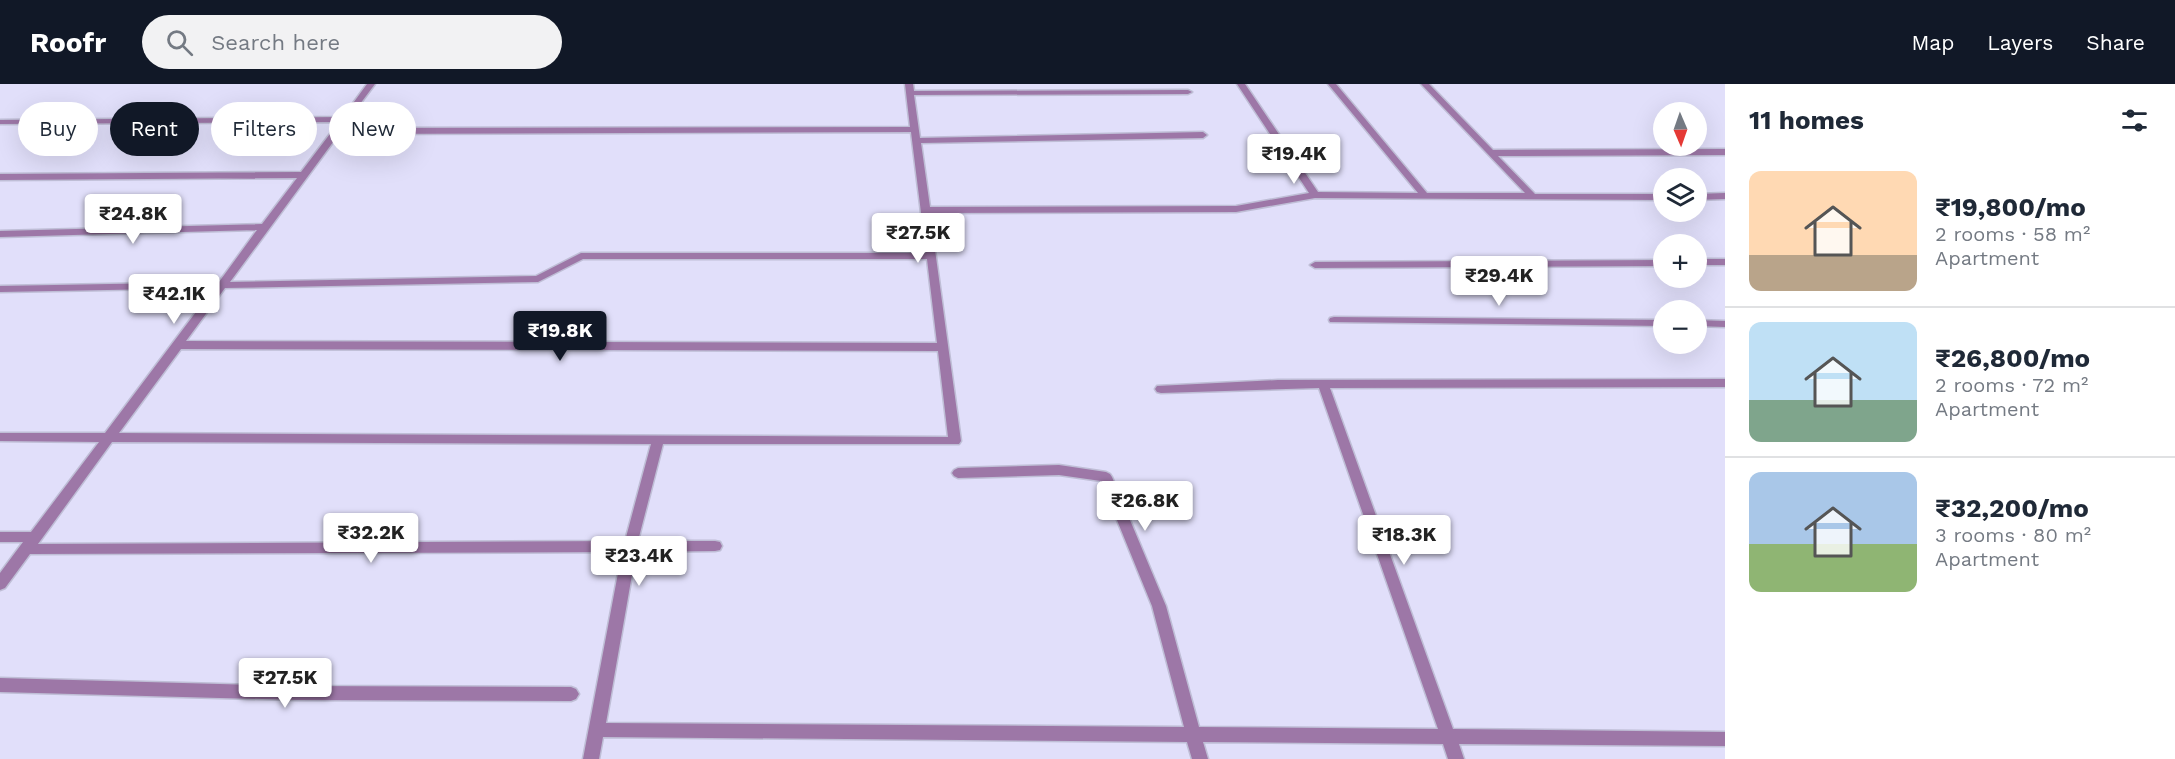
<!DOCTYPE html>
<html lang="en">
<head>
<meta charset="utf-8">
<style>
	body { margin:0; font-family:"Work Sans",sans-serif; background:#f2f2f3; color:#1f2937; height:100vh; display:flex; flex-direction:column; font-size:22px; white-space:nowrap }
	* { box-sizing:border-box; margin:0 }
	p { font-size:20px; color:#747a83 }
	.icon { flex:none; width:33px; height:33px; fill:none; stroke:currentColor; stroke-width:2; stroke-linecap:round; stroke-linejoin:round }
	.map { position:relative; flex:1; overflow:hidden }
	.drawer { display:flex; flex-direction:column; background:#fff; width:450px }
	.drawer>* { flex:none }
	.top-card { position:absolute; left:18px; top:18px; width:570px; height:54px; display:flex; gap:12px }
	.needle { width:39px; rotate:178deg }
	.fabs { position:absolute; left:1653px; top:18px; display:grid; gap:12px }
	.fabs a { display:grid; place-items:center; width:54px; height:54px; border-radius:50%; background:#fff; box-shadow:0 6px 24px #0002; font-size:30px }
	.price { position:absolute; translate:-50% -51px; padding:0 14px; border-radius:6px; background:#fff; color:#222; font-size:20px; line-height:39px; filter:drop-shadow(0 2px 3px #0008) }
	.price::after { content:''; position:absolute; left:50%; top:36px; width:18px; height:14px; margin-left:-9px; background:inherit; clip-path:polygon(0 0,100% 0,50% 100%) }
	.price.active { background:#111827; color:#fff }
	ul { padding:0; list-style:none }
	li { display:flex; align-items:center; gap:18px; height:150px; padding:0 24px }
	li+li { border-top:2px solid #e0e1e3 }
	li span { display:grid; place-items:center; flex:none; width:168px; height:120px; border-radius:12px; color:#555 }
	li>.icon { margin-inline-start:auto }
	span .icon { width:72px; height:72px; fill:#fffc; stroke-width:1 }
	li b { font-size:26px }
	h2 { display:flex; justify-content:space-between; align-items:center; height:72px; padding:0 24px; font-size:26px }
	.pill { padding:0 21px; border-radius:27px; background:#fff; box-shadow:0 6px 24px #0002; font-size:21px; line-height:54px }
	.pill.active { background:#111827; color:#fff }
	header { display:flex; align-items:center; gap:36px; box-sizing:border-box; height:84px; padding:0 30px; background:#111827; color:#fff }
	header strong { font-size:28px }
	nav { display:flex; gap:33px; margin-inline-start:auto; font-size:21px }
	.search { width:420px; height:54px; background:#f2f2f3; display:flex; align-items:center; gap:15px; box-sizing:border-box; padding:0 21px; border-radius:33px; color:#747a83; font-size:22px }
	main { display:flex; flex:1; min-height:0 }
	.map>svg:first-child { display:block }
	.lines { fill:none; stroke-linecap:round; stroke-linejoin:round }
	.street-casing { stroke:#bfbed6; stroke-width:3 }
	.street { fill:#9d77a7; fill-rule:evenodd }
</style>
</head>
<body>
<header>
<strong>Roofr</strong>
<div class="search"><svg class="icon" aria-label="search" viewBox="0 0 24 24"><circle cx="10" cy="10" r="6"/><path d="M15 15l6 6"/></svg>Search here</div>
<nav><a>Map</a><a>Layers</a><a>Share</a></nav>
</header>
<main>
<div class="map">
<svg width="1725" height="675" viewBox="0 0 1725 675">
	<rect width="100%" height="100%" fill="#e1dffa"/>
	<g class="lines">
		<g class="street-casing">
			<g id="street">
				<path d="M367,0h8l-33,44 568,-1 -5,-43h8l1,7 274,-1 4,2 -4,2 -274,1 6,43 283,-6 4,3 -4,3 -282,5 9,64 306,-1 73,-13 -72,-109h8l73,108 100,1 -90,-109h8l91,109h98l-104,-109h8l64,66 232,-1v6l-227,1 37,38h129v6l-349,-2 -79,14 -306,1 31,228 -2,3h-296l-25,97h77l5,1 2,4 -2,4 -5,1 -79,1 -30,171 578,4 -32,-121 -51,-125 -42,-6 -101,3 -4,-2 -2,-3 2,-3 4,-2 101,-3 47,7 4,2 2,3 54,129 33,121 239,2 -119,-341 -158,5 -4,-1 -2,-3 2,-3 121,-6 447,-1v8l-395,1 123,341 272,3v14l-266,-2 5,15h-16l-5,-15 -240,-2 5,17h-16l-5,-17 -584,-5 -4,22h-16l39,-207 -592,2 -25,34 -5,2v-17l23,-31h-23v-10h31l68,-90 -99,-1v-8h105l109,-145 -214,4v-6l219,-4 38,-52 -257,7v-6l262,-7 35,-46 -297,2v-6l301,-2 38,-50 -339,2v-4l343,-3zM911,48l15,121h-345l-45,23 -306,6 109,-148zM583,175h344l10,84 -751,-2 39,-53 313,-6zM181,265l757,2 10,86 -829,-4zM112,358l539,2 -26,97 -587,3z"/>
				<path d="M1725,109v6l-29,1v-6z"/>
				<rect x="1696" y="175" width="29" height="6"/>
				<path d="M1664,176v6l-349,2 -5,-3 5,-3z"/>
				<path d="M1334,233l330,3v6l-334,-4 -1,-2 1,-2z"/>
				<path d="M1696,236l29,1v6l-29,-1z"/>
				<path d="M0,594l297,8 274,1 5,2 3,5 -3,5 -5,2 -274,-1 -297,-8z"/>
			</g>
		</g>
		<use href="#street" class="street"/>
	</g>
</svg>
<div class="fabs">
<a><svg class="needle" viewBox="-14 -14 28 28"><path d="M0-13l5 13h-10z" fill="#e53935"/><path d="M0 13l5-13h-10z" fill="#747a83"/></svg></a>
<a><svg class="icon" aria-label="layers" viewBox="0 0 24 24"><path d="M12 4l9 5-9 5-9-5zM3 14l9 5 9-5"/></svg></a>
<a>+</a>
<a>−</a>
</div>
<b class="price" style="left:1294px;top:101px">₹19.4K</b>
<b class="price" style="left:133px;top:161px">₹24.8K</b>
<b class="price" style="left:918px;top:180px">₹27.5K</b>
<b class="price" style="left:1499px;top:223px">₹29.4K</b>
<b class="price" style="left:174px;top:241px">₹42.1K</b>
<b class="price active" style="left:560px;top:278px">₹19.8K</b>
<b class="price" style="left:1145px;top:448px">₹26.8K</b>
<b class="price" style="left:371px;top:480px">₹32.2K</b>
<b class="price" style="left:1404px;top:482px">₹18.3K</b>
<b class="price" style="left:639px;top:503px">₹23.4K</b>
<b class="price" style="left:285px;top:625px">₹27.5K</b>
<div class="top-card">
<a class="pill">Buy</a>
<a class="pill active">Rent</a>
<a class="pill">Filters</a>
<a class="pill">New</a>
</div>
</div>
<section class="drawer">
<h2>11 homes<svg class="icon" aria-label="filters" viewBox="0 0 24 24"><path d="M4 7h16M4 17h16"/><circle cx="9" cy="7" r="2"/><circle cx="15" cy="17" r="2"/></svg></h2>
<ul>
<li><span style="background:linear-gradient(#ffd9b3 70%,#b9a48a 0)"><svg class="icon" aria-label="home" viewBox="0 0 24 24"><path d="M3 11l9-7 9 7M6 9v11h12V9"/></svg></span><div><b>₹19,800/mo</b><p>2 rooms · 58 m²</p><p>Apartment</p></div></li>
<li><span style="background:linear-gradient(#bfe0f5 65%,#7fa58c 0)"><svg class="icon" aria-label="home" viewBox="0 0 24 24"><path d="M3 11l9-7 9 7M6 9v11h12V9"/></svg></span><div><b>₹26,800/mo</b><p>2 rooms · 72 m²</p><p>Apartment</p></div></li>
<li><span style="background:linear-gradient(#a9c7e8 60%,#8fb573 0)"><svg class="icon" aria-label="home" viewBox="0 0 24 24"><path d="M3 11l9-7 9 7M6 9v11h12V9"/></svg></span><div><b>₹32,200/mo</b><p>3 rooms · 80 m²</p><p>Apartment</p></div></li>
</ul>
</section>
</main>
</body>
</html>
